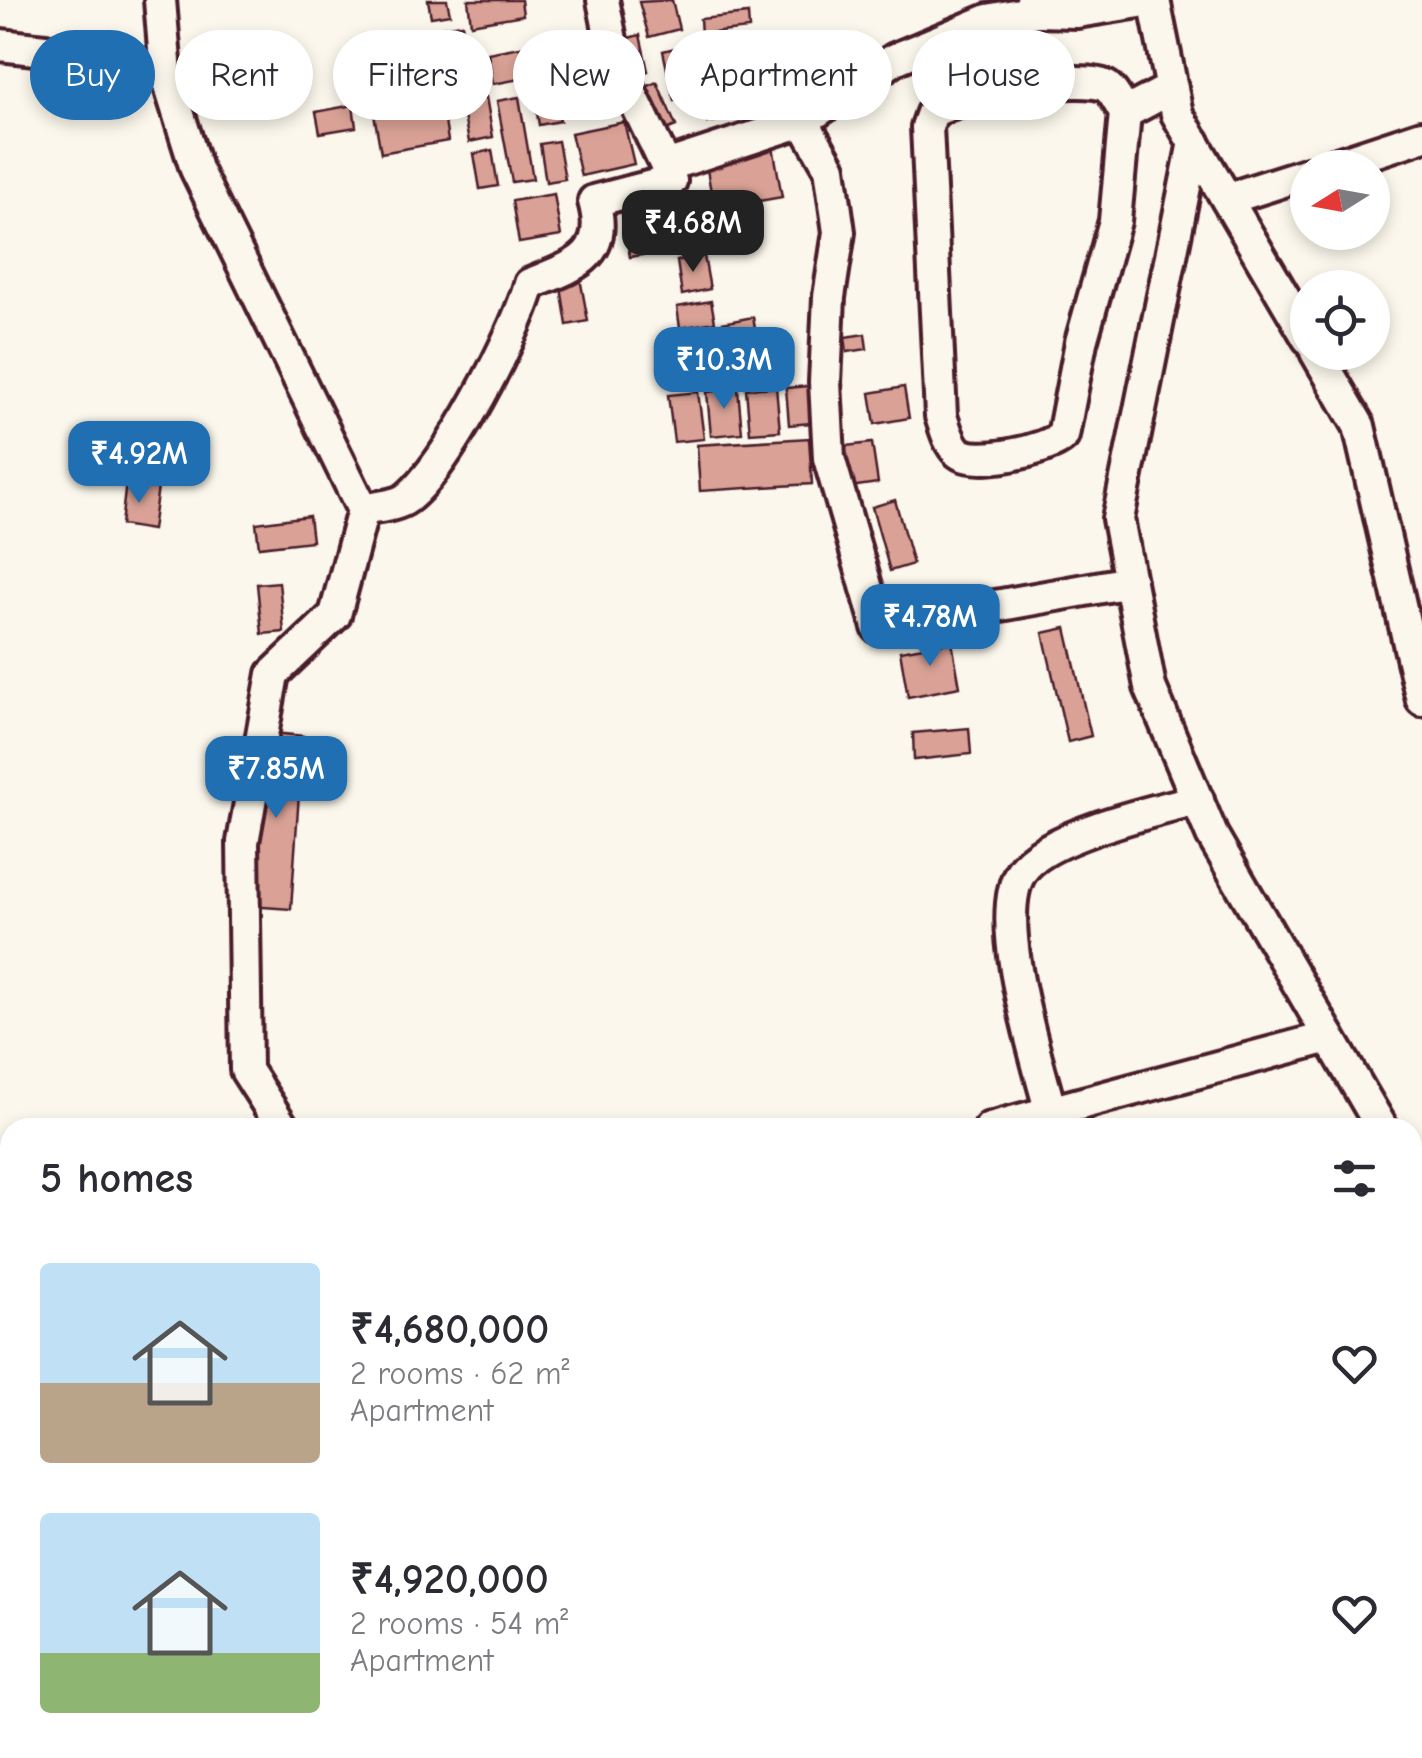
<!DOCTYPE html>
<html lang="en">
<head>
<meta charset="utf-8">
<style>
	body { margin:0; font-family:"Comic Neue",sans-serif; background:#f7f7f7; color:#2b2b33; height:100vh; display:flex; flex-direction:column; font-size:38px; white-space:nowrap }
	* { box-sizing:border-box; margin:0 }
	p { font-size:32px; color:#7c7c81 }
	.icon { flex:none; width:55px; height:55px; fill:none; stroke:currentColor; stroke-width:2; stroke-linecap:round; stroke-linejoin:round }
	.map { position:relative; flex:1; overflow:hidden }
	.panel { position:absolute; left:0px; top:1118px; width:1422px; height:642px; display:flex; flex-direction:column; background:#fff; border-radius:30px 30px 0 0; box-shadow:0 5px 15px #0003 }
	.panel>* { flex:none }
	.banner { position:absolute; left:30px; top:30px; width:1362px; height:90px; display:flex; gap:20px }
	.needle { width:65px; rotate:259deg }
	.tools { position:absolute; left:1290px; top:150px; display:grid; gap:20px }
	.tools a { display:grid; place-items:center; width:100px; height:100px; border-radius:50%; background:#fff; box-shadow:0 5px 15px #0003; font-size:50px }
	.price { position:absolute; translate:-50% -85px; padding:0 22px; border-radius:20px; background:#1f6fb2; color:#fff; font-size:32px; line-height:65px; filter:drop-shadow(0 2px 5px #0008) }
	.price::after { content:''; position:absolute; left:50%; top:60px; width:30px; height:22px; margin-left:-15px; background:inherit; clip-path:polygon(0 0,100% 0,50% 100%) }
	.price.current { background:#222; color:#fff }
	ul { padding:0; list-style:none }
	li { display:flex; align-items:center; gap:30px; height:250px; padding:0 40px }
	li span { display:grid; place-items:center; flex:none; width:280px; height:200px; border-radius:10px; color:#555 }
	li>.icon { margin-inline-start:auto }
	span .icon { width:120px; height:120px; fill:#fffc; stroke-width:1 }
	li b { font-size:42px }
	h2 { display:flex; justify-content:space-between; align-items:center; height:120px; padding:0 40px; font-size:42px }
	.pill { padding:0 35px; border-radius:45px; background:#fff; box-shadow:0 5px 15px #0003; font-size:35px; line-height:90px }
	.pill.current { background:#1f6fb2; color:#fff }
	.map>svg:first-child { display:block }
	.building { fill:#daa296; stroke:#4a1f2b; stroke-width:2.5 }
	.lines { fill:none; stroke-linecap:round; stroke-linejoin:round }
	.minor-casing { stroke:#4a1f2b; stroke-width:38 }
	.minor { stroke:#fbf7ec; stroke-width:30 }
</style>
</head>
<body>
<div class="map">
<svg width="1422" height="1758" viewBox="0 0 1422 1758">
	<rect width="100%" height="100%" fill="#fbf7ec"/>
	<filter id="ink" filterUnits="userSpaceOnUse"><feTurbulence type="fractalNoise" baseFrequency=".01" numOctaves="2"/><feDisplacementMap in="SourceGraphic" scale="20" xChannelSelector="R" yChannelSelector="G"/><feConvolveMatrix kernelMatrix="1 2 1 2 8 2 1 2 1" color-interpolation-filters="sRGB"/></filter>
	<g filter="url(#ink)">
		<g class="building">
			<path d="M428,0h19l3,14 -19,3z"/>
			<path d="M468,0h53l2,15 -52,9z"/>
			<path d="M672,0l7,29 -30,8 -10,-35z"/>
			<path d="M748,14l1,15 -48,5 -1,-15z"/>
			<path d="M462,24l6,26 -27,5 -5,-27z"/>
			<path d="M640,35l8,36 -20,5 -8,-36z"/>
			<path d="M732,42l1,16 -32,4 -2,-17z"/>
			<path d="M531,45l5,31 -43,8 -5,-31z"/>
			<path d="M683,46l11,50 -20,5 -11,-50z"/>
			<path d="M406,54l8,42 -50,8 -7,-41z"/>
			<path d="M479,55l5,29 -34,6 -5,-29z"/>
			<path d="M731,76l8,40 -32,7 -8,-41z"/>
			<path d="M657,82l19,44 -24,10 -19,-43z"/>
			<path d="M553,86l7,35 -21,4 -6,-35z"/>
			<path d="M620,95l3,17 -18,3 -3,-16z"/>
			<path d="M486,97l7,40 -24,5 -8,-41z"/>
			<path d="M519,97l14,82 -21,3 -15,-81z"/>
			<path d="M442,102l6,39 -67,12 -7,-39z"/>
			<path d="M353,105l3,22 -36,6 -4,-21z"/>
			<path d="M624,122l10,42 -53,12 -10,-43z"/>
			<path d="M558,141l7,38 -19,3 -6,-38z"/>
			<path d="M773,146l9,51 -68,12 -9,-51z"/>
			<path d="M492,150l6,36 -18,3 -6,-35z"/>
			<path d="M668,193l9,56 -47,8 -10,-56z"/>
			<path d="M554,194l7,42 -42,7 -7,-42z"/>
			<path d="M704,256l6,33 -28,6 -5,-34z"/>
			<path d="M580,278l8,43 -21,4 -7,-44z"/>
			<path d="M711,301l4,21 -35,6 -3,-21z"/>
			<path d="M753,317l8,47 -36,6 -8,-46z"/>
			<path d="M865,334l2,15 -20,3 -2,-15z"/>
			<path d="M809,386l2,37 -22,2 -3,-37z"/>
			<path d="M776,387l4,44 -30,2 -4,-44z"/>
			<path d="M904,387l5,31 -34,6 -5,-31z"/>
			<path d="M738,389l4,44 -31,3 -4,-44z"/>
			<path d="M698,392l6,47 -30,3 -6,-47z"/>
			<path d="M809,438l3,46 -112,7 -3,-46z"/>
			<path d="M872,443l6,40 -35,5 -6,-41z"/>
			<path d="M126,482l32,5 -6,43 -31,-5z"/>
			<path d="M895,500l18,64 -23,7 -18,-64z"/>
			<path d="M309,516l3,25 -53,6 -3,-24z"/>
			<path d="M279,582l5,50 -22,2 -5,-50z"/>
			<path d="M1066,628l25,108 -23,6 -25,-109z"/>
			<path d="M952,642l8,45 -52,10 -8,-46z"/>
			<path d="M969,728l2,26 -57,6 -1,-27z"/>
			<path d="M262,732l41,4 -12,173 -42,-3z"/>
		</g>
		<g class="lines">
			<g class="minor-casing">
				<g id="minor">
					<path d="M160,0l6,74 30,95 167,341 -28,105 -62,59 -30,168 3,228 37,58"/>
					<path d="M603,0l12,60 51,106"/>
					<path d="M1032,0l4,11 41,1 75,-12"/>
					<path d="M1154,0l23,114 131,224"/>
					<path d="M0,45l80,9 86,20"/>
					<path d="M1125,113c-5,-8 -11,-21 -18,-26 -23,-16 -152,10 -175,26l-5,14 14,289c4,12 8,28 17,36 16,15 90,-2 105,-16l18,-94 34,-121 10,-108 47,-25"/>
					<path d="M803,121l27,47 9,64 -10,65 -4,85 4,76 49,169 252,-45"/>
					<path d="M1194,142l-76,377 32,168 62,148 170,293"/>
					<path d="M1325,168l97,-32"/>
					<path d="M1227,199l81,-26"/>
					<path d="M1316,352l43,74 63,274"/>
					<path d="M363,510c13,-3 34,-4 44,-12 40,-31 110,-165 123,-214 44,-18 80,-27 64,-83l77,-20 -5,-15 137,-45 92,-62 93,-39 48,-9"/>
					<path d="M990,1128l339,-91"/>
					<path d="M1055,1128c-14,-58 -65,-207 -34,-256 23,-36 135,-62 177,-72"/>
					<path d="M1412,1180l10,17"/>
					<path d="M1412,1346l10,-3"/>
					<path d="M1412,1505l10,-2"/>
					<path d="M0,1595l10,-6"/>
					<path d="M1412,1686l10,-3"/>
					<path d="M0,1730l10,-6"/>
					<path d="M293,1750l3,8"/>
					<path d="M1095,1750l1,8"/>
					<path d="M877,1758l55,-8"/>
				</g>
			</g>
			<use href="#minor" class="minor"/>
		</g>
	</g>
</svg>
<div class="tools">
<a><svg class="needle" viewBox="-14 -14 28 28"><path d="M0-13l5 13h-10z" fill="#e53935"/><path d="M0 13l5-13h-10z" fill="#7c7c81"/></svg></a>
<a><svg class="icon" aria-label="locate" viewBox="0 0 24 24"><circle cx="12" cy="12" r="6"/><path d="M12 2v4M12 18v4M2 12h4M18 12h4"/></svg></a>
</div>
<b class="price current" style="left:693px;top:275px">₹4.68M</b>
<b class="price" style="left:724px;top:412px">₹10.3M</b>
<b class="price" style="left:139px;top:506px">₹4.92M</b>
<b class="price" style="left:930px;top:669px">₹4.78M</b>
<b class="price" style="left:276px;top:821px">₹7.85M</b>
<div class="banner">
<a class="pill current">Buy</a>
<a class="pill">Rent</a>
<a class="pill">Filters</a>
<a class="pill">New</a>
<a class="pill">Apartment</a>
<a class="pill">House</a>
</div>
<section class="panel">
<h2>5 homes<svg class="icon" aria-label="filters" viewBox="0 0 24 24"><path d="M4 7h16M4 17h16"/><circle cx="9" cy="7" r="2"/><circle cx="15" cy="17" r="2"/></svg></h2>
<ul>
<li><span style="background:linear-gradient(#bfe0f5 60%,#b9a48a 0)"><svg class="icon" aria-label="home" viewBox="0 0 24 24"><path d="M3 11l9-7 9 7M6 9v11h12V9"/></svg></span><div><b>₹4,680,000</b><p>2 rooms · 62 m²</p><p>Apartment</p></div><svg class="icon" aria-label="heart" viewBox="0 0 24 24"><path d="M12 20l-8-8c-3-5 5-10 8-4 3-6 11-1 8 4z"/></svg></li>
<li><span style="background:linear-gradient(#bfe0f5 70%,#8fb573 0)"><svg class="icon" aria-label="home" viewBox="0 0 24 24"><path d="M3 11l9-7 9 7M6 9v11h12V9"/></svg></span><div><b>₹4,920,000</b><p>2 rooms · 54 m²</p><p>Apartment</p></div><svg class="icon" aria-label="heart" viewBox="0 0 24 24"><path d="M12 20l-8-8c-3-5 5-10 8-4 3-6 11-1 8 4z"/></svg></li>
</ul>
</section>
</div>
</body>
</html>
